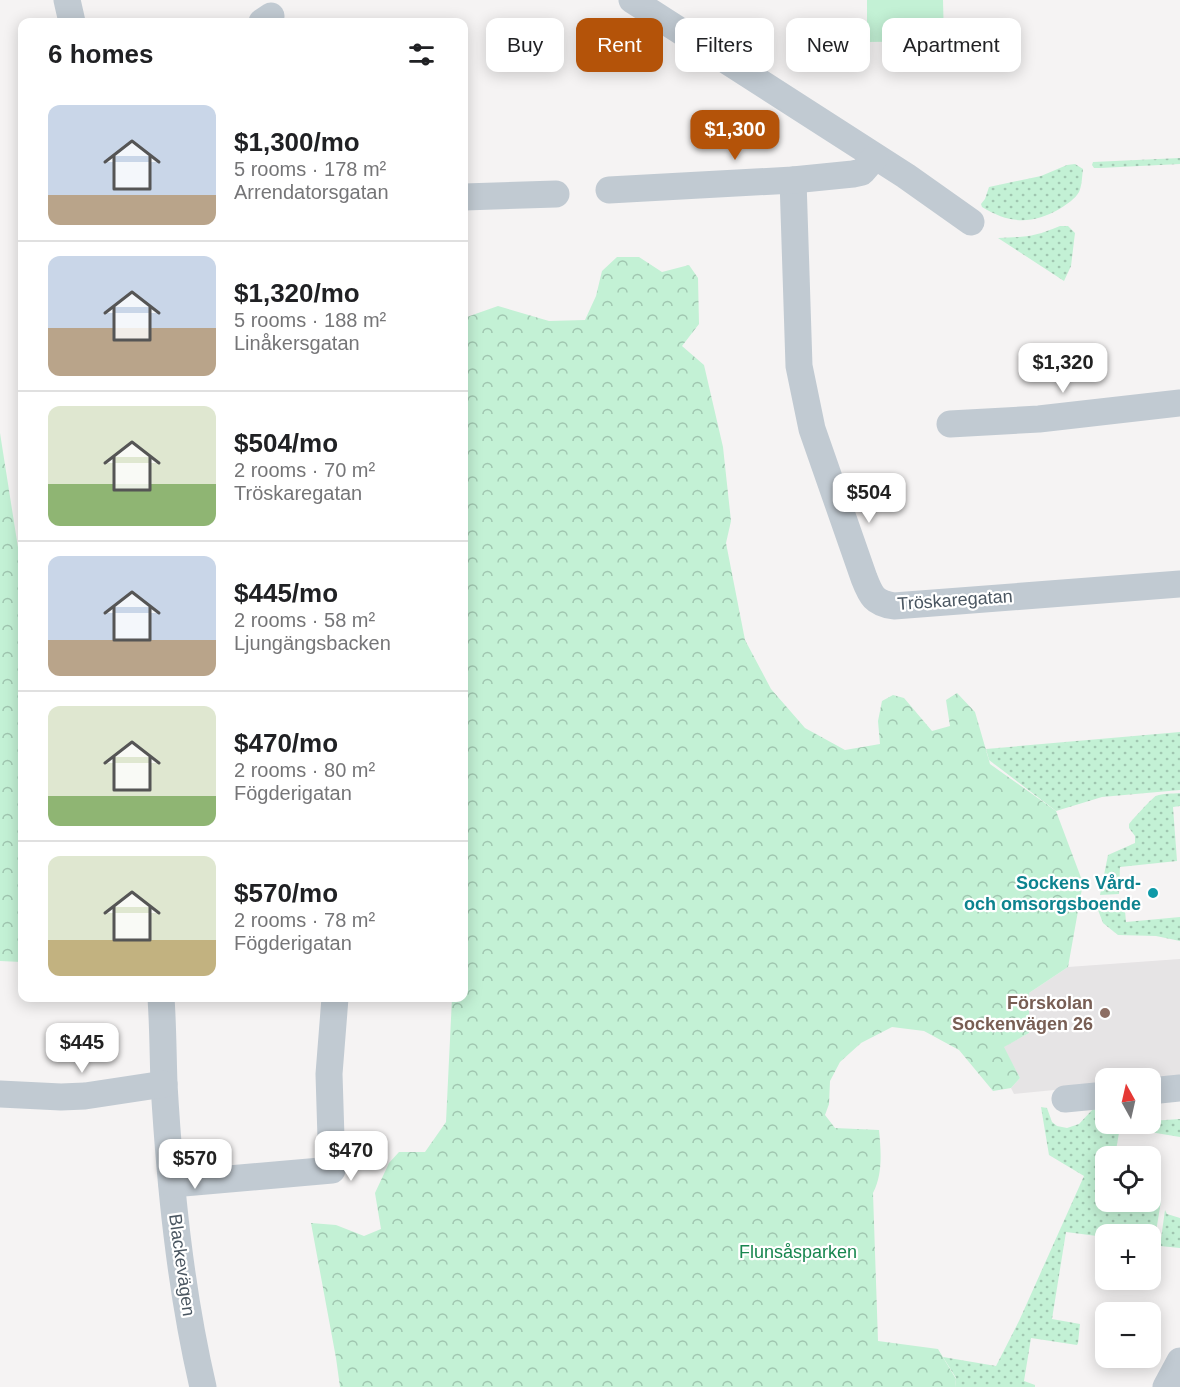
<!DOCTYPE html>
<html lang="en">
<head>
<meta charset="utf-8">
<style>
	body { margin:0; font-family:Helvetica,sans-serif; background:#f6f6f6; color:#202124; height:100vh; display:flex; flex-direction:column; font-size:22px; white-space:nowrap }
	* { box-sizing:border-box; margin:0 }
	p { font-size:20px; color:#757577 }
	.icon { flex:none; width:33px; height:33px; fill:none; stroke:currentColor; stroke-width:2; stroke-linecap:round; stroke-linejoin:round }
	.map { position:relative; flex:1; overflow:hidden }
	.sheet { position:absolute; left:18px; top:18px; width:450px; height:984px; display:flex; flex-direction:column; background:#fff; border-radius:12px; box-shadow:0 3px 15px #0003 }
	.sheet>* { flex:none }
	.hud { position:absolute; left:486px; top:18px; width:570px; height:54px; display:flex; gap:12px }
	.needle { width:39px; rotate:352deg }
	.buttons { position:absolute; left:1095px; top:1068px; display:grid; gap:12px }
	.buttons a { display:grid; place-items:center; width:66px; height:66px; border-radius:12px; background:#fff; box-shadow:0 3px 15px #0003; font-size:30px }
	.price { position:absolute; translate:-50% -51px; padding:0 14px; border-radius:12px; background:#fff; color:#222; font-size:20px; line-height:39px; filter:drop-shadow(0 2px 3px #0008) }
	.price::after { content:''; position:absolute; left:50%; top:36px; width:18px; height:14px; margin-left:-9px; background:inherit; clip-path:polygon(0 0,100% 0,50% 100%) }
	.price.current { background:#b45309; color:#fff }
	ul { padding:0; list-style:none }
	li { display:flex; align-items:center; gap:18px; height:150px; padding:0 30px }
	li+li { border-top:2px solid #e0e0e0 }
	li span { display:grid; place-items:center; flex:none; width:168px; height:120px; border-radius:12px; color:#555 }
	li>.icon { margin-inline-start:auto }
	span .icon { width:72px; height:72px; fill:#fffc; stroke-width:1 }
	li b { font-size:26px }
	h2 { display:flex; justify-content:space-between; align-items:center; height:72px; padding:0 30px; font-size:26px }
	.pill { padding:0 21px; border-radius:12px; background:#fff; box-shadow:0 3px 15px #0003; font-size:21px; line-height:54px }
	.pill.current { background:#b45309; color:#fff }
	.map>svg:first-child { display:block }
	.education { fill:#e6e4e5 }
	.grass { fill:url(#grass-dots) }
	.forest { fill:url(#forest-crowns) }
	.pitch { fill:#c3f1d5 }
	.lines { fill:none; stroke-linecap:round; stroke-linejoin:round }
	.minor { stroke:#c1cad2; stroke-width:27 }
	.culture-dot { fill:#0f9aa8; stroke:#fff; stroke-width:2 }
	.education-dot { fill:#8d6e63; stroke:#fff; stroke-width:2 }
	.labels { text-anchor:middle; stroke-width:4.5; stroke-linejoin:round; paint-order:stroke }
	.street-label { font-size:18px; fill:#4a5661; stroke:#fff }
	.culture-label { font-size:18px; font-weight:bold; fill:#0d838f; stroke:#fff; text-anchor:end }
	.education-label { font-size:18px; font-weight:bold; fill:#785e54; stroke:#fff; text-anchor:end }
	.park-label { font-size:18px; fill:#17864f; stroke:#fff }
</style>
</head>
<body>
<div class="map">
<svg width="1180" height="1387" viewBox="0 0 1180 1387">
	<defs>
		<pattern id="grass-dots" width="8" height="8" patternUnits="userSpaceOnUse" patternTransform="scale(1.5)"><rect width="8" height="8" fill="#c3f1d5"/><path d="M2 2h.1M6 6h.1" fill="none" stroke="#a0c6b0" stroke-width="1.8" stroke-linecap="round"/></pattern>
		<pattern id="forest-crowns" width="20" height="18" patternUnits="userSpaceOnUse" patternTransform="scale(1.5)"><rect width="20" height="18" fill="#c3f1d5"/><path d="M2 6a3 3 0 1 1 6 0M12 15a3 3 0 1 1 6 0" fill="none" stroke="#a0c6b0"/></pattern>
	</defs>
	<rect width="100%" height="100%" fill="#f5f3f3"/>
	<path class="education" d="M1180,959v119h-74l-1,7 -91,9 -3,-6 9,-10 -17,-31 26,-14v-40l39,-26z"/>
	<g class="grass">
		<path d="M1180,158v6l-80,4h-6l-2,-3 1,-3z"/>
		<path d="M1075,164l8,5c-1,7 -1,17 -4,23 -4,7 -12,12 -18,16 -29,17 -51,16 -79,-1l-1,-3 4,-5 4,-12 52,-11 26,-11z"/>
		<path d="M1060,226h8l7,7 -4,33 -7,15 -66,-43c28,-1 36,-1 62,-12z"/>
		<path d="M1180,732v58l-78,7 -46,14 -67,-51 -3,-11z"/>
		<path d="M1180,793v13l-7,1 4,54 -57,6 -1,27 -19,1 8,-40 27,-12v-7l-6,-8v-4c4,-5 23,-26 27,-28 7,-3 16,-2 24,-3z"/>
		<path d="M1124,899l2,23 54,-5v24l-24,-5 -38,-1 -15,-12 -5,-13v-9z"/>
		<path d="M1105,1105l1,19h44l1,-3 29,-2v18l-60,-10 -5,29h-9v46h44l1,-14 7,4 3,9 -7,43h-3l-1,-10h-44l-1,3 -39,-5 -14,87 28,5 -2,19 -1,2 -46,-7 -7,43 11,4v2h-80l1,-9 -13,-21 53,9 23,-45 65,-145 -35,-21 -8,-48 6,1 5,14 5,4 10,2 12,-4 15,-16z"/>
		<path d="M1165,1210l2,4 13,4v30l-20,-2z"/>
	</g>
	<g class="forest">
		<path d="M617,257h22l23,15 27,-7 9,13 1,46 -17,22 22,19 19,82 8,74 -5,22 19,97 26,49 34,39 40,22 35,-6 -2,-23 4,-20 11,-6 11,3 28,33 18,-5 -4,-26 11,-7 18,19 15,52 66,47 27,72 -15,84 -39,26v40l-25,14 16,31 -9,10 -18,3 -34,-41 -35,-19 -32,-4 -31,16 -21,19 -10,19 -1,23 -4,11 10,13 44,2c2,21 4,44 -6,63l5,148 60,8 18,30 -1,8h-615l-4,-29 -25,-135 25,2 28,11 17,-7 -6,-36 14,-30 10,-11h26l21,-30 6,-124h12v-680l34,-12 51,15 36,-1 11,-24 6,-25z"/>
		<path d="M0,433l22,140v389l-22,-1z"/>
	</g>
	<path class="pitch" d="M867,0h76l1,41 -77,1z"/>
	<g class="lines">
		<g class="minor">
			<path d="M67,0l5,22"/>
			<path d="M632,0l274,176 65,46"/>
			<path d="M262,22l9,-6"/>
			<path d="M793,180l6,186 13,63 52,149c7,18 10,25 30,28l286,-22"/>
			<path d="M609,190l184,-10 60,-6 9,-2 13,-15"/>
			<path d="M464,197l92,-3"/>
			<path d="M950,424l89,-5 141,-16"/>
			<path d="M161,998c2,28 2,57 3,86 6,101 16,204 39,303"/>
			<path d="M1150,1091l30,-3"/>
			<path d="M0,1094l61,3 24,-1 79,-12"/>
			<path d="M1065,1099l41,-4"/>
			<path d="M172,1184l160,-14 -3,-96 6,-76"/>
			<path d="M1166,1387l14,-26"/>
		</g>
	</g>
	<circle class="culture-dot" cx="1153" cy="893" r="6"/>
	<circle class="education-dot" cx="1105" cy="1013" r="6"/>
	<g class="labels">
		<g class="street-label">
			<text transform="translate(955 600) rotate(-4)" y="6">Tröskaregatan</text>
			<text transform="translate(182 1265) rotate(82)" y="6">Blackevägen</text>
		</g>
		<g class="culture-label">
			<text x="1141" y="889">Sockens Vård-<tspan x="1141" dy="21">och omsorgsboende</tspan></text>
		</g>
		<g class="education-label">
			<text x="1093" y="1009">Förskolan<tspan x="1093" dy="21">Sockenvägen 26</tspan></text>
		</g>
		<g class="park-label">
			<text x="798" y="1258">Flunsåsparken</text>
		</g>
	</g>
</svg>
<div class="buttons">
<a><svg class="needle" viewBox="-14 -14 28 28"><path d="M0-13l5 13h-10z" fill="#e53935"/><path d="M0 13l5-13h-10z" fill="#757577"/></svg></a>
<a><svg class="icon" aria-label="locate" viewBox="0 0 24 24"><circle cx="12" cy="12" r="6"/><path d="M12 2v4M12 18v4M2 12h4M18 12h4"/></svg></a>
<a>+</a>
<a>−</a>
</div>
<b class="price current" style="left:735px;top:161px">$1,300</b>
<b class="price" style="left:1063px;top:394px">$1,320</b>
<b class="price" style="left:869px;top:524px">$504</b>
<b class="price" style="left:82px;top:1074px">$445</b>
<b class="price" style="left:351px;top:1182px">$470</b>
<b class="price" style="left:195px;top:1190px">$570</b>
<div class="hud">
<a class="pill">Buy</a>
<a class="pill current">Rent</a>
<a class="pill">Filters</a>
<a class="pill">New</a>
<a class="pill">Apartment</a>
</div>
<section class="sheet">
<h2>6 homes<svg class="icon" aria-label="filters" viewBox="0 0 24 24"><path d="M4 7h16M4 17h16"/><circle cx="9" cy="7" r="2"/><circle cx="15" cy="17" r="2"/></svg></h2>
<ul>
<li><span style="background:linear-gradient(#c9d6e8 75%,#b9a48a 0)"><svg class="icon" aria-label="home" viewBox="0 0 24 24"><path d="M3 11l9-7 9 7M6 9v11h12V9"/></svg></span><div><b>$1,300/mo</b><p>5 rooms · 178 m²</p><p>Arrendatorsgatan</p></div></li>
<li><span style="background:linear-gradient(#c9d6e8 60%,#b9a48a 0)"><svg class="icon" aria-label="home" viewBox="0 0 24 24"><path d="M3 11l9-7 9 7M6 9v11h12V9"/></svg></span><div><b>$1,320/mo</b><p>5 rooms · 188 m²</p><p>Linåkersgatan</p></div></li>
<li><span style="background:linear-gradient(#dfe7d0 65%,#8fb573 0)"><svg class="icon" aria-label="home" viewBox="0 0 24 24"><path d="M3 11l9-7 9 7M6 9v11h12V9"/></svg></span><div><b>$504/mo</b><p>2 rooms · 70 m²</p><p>Tröskaregatan</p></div></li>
<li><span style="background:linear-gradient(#c9d6e8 70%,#b9a48a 0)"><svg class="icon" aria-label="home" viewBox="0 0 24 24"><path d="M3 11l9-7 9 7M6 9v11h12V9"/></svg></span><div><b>$445/mo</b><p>2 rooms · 58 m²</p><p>Ljungängsbacken</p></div></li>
<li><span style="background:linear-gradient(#dfe7d0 75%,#8fb573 0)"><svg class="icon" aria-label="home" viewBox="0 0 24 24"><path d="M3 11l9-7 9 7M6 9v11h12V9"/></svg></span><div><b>$470/mo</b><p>2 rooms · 80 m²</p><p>Fögderigatan</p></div></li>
<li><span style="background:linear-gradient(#dfe7d0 70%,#c2b280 0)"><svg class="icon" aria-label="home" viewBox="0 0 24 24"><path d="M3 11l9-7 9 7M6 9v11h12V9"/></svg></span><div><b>$570/mo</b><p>2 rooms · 78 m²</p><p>Fögderigatan</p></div></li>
</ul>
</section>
</div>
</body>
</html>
